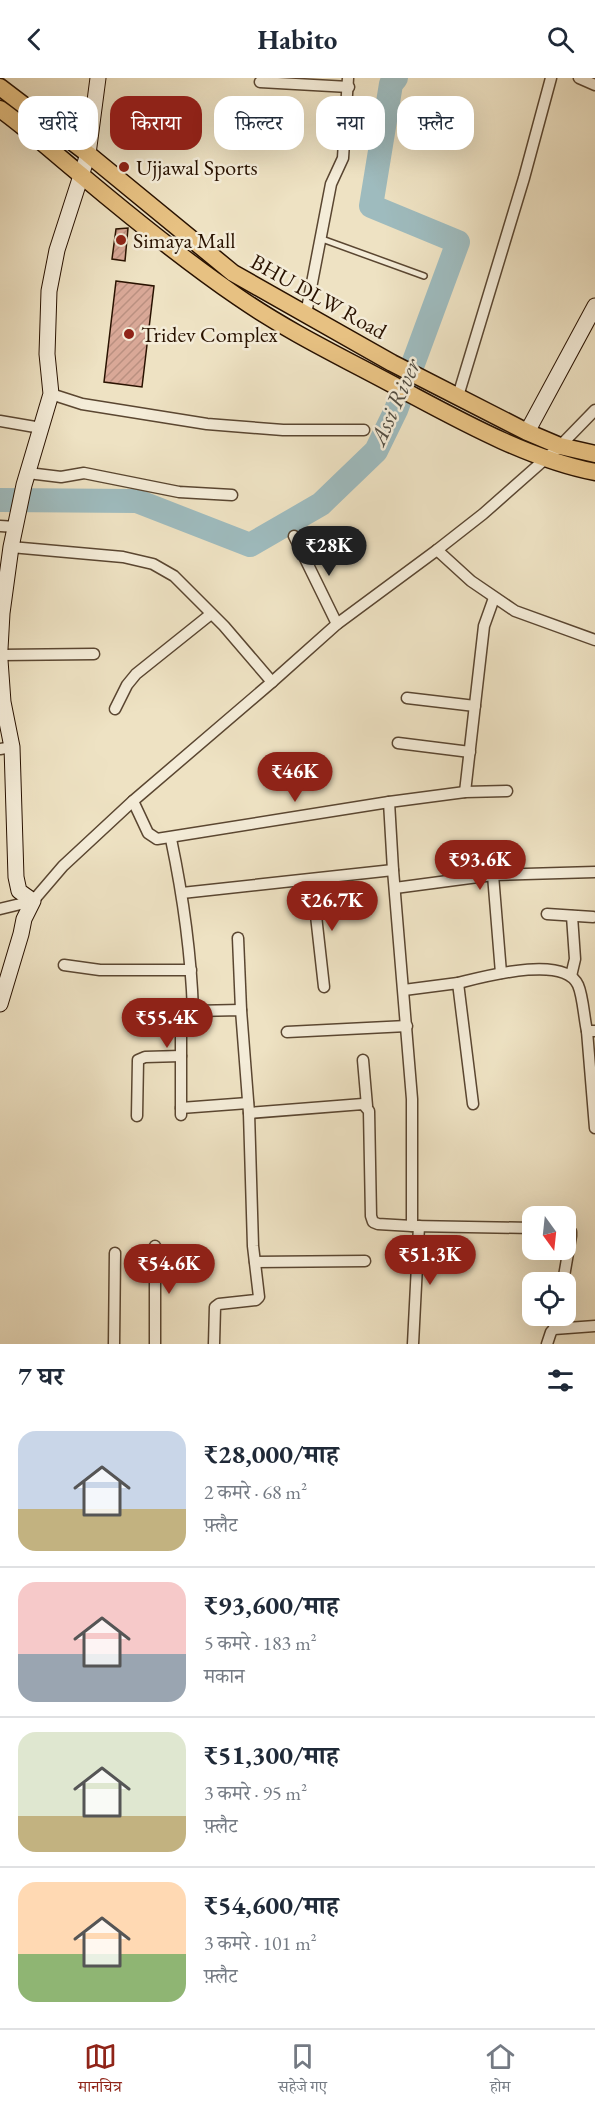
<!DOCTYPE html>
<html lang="hi">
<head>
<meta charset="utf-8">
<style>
	body { margin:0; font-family:"EB Garamond","Noto Serif Devanagari",serif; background:#f2f2f3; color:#1f2937; height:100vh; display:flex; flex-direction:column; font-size:22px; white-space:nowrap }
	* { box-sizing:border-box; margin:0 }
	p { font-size:20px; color:#747a83 }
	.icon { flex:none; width:33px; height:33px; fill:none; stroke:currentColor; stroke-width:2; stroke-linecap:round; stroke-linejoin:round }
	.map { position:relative; height:1266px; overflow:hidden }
	.drawer { display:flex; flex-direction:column; background:#fff; flex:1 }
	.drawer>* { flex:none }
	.guide { position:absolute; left:18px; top:18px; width:560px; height:54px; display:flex; gap:12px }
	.needle { width:39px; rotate:165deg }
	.buttons { position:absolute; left:522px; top:1128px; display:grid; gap:12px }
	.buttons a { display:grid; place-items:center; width:54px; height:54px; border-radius:12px; background:#fff; box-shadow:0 6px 24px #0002; font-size:30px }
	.price { position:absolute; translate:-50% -51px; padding:0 14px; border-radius:21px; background:#8f2418; color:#fff; font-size:20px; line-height:39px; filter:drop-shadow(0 2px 3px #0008) }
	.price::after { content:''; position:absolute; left:50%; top:36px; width:18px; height:14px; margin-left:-9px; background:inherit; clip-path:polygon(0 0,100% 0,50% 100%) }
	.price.active { background:#222; color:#fff }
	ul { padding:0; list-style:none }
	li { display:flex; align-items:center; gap:18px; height:150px; padding:0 18px }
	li+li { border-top:2px solid #e0e1e3 }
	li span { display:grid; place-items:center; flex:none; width:168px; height:120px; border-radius:18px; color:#555 }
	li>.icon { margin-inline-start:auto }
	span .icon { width:72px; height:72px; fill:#fffc; stroke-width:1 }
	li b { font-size:26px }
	h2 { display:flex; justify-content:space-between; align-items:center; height:72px; padding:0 18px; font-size:26px }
	.tag { padding:0 21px; border-radius:18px; background:#fff; box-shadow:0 6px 24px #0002; font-size:21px; line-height:54px }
	.tag.active { background:#8f2418; color:#fff }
	header { display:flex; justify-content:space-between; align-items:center; height:78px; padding:0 18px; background:#fff; font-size:27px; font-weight:700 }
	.dock { display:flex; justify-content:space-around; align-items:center; height:84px; border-top:2px solid #e0e1e3; background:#fff; font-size:16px; color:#747a83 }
	.dock a { display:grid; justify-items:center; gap:3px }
	.dock .active { color:#8f2418 }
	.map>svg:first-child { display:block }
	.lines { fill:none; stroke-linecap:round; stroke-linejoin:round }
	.river { stroke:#9ebbbe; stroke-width:24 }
	.building { fill:url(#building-hatch); stroke:#291200; stroke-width:1.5 }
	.lane-casing { stroke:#5a4631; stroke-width:8 }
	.street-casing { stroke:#5a4631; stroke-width:13 }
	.secondary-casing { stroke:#291200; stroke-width:17 }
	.primary-casing { stroke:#291200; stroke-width:19 }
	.lane { stroke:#f4ecd8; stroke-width:5 }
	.street { stroke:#f4ecd8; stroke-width:10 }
	.secondary { stroke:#f4ecd8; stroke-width:15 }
	.primary { stroke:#e7c182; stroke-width:16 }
	.poi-dot { fill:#8f2418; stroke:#f4ecd8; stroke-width:2 }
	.labels { text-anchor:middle; stroke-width:5; stroke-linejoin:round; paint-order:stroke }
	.poi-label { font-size:22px; fill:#291200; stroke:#f4ecd8; text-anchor:start }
	.street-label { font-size:22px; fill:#291200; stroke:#f4ecd8 }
	.water-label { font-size:24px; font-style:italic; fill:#524d42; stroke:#f4ecd8 }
</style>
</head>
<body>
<header><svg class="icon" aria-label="back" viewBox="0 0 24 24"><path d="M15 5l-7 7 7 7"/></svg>Habito<svg class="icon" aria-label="search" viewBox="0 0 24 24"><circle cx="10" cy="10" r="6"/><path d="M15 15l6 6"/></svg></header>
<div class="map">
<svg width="595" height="1266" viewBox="0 0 595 1266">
	<defs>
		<pattern id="building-hatch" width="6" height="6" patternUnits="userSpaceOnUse" patternTransform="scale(1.5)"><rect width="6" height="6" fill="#d9a897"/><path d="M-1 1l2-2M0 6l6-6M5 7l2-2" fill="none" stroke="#ba9080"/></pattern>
	</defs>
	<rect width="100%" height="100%" fill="#eee2c3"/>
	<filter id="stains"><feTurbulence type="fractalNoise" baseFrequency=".00333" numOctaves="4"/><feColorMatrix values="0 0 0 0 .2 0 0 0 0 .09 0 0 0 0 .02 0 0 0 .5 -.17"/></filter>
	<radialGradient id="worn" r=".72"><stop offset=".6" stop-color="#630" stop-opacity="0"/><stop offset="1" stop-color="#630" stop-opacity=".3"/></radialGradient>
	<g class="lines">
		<path class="river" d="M0,422l137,1 113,44 71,-41 55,-53 20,-41 62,-168 -87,-36 20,-122 5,-6"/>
	</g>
	<g class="building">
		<path d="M128,150l-3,33 -13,-2 4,-30z"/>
		<path d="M116,203l38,5 -12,101 -38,-5z"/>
	</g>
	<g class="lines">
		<g class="lane-casing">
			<path id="lane" d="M322,161l102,37"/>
		</g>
		<g class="street-casing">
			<g id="street">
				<path d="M579,0l16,7"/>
				<path d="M260,4l89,5"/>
				<path d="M306,236l25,-130 12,-26 5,-80"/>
				<path d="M51,316l31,10 125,20 76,6h81"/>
				<path d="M458,318l66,-218 27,-100"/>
				<path d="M0,343l41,7"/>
				<path d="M28,395l33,4 23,-4 95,19 53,3"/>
				<path d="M0,448l16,1"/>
				<path d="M294,458l43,88"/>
				<path d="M11,469l112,10 30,7 21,12 50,50 48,56"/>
				<path d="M437,472l34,31 44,30 80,29"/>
				<path d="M0,577l94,-1"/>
				<path d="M407,620l68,8"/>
				<path d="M115,631l12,-24 9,-11 75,-60"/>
				<path d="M398,665l72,9"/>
				<path d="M0,671l12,-2"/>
				<path d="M465,714l19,-166 10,-28"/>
				<path d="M133,723l15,32 9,6 232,-37 76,-10 42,-1"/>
				<path d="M171,761c12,57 20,114 22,172l48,-1 8,103 4,133 6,51 -3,3 -37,4 -4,3 -1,37"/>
				<path d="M493,797l102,-3"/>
				<path d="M312,802l12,107"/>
				<path d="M395,810l98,-13 8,98"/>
				<path d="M182,815l211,-23"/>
				<path d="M0,831l33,-8 30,-35 70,-65 139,-119 65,-58 100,-74 46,-36 77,-68 35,-36"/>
				<path d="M547,836l46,3"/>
				<path d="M238,860l3,72"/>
				<path d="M64,887l36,5h91"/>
				<path d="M571,898l4,-17 -3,-43"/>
				<path d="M458,905c25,-6 106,-29 120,2 5,11 6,33 9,46h8"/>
				<path d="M404,912l54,-7 15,121"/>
				<path d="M587,953l8,97"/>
				<path d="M287,954l120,-6"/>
				<path d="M363,982l4,46"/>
				<path d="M181,1030l67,-5"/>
				<path d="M249,1035l114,-9 6,7 2,105 2,6 5,2 34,2v-127l-19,-229 -4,-68"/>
				<path d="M181,1037v-95l2,-6 10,-3"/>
				<path d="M137,1038l1,-56 7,-3 36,-1"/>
				<path d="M412,1148l120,2"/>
				<path d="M255,1184l110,-1"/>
				<path d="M563,1204l8,-46v-4l-5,-2"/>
				<path d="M554,1251l2,-13"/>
				<path d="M114,1266l1,-91"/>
				<path d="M155,1266v-98"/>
				<path d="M413,1266l6,-118"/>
				<path d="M547,1266l4,-12 3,-3 41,-3"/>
			</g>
		</g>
		<g class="secondary-casing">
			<g id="secondary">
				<path d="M527,354l68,-126"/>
				<path d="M0,571l2,-36 9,-66 13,-62 27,-91 -4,-40 2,-63 8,-41 31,-96 10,-76"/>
				<path d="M0,582l3,42 9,45 4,130 3,14 14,10 -9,18 -3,15 -21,70"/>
			</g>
		</g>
		<g class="primary-casing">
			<g id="primary">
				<path d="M0,9l88,67 145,119 159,90 135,69 33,14 35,8"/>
				<path d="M0,31c28,20 54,44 81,66 50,42 103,85 157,122 55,38 116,66 174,98 56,30 121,65 183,77"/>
			</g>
		</g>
		<use href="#lane" class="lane"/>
		<use href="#street" class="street"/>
		<use href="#secondary" class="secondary"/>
		<use href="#primary" class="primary"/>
	</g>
	<g class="poi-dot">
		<circle cx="124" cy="89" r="6"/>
		<circle cx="121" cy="162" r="6"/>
		<circle cx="129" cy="256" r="6"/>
	</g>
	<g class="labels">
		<g class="poi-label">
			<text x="136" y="97">Ujjawal Sports</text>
			<text x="133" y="170">Simaya Mall</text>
			<text x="141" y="264">Tridev Complex</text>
		</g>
		<g class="street-label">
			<text transform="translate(319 218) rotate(29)" y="8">BHU DLW Road</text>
		</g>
		<g class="water-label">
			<text transform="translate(395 324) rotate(-66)" y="8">Assi River</text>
		</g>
	</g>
	<rect width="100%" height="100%" filter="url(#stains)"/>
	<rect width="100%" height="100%" fill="url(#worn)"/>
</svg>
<div class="buttons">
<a><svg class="needle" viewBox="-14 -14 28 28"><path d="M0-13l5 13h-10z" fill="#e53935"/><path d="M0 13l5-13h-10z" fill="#747a83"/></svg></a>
<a><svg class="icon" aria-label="locate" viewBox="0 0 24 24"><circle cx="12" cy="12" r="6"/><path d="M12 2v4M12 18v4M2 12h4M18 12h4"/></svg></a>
</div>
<b class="price active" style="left:329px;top:499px">₹28K</b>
<b class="price" style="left:295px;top:725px">₹46K</b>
<b class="price" style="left:480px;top:813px">₹93.6K</b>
<b class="price" style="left:332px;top:854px">₹26.7K</b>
<b class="price" style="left:167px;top:971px">₹55.4K</b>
<b class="price" style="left:430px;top:1208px">₹51.3K</b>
<b class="price" style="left:169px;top:1217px">₹54.6K</b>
<div class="guide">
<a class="tag">खरीदें</a>
<a class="tag active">किराया</a>
<a class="tag">फ़िल्टर</a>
<a class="tag">नया</a>
<a class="tag">फ़्लैट</a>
</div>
</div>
<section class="drawer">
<h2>7 घर<svg class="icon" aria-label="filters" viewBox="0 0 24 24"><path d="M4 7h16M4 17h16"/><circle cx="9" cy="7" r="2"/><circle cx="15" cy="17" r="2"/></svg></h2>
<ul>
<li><span style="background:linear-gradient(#c9d6e8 65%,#c2b280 0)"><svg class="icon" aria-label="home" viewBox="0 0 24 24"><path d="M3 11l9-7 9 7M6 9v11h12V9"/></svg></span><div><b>₹28,000/माह</b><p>2 कमरे · 68 m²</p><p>फ़्लैट</p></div></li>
<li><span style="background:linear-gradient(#f6c9c9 60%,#9aa5b1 0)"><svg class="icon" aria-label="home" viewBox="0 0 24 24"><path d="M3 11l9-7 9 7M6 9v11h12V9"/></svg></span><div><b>₹93,600/माह</b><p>5 कमरे · 183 m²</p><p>मकान</p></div></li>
<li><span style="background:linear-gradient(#dfe7d0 70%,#c2b280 0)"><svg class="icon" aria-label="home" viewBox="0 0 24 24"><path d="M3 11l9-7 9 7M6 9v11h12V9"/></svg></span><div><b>₹51,300/माह</b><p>3 कमरे · 95 m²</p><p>फ़्लैट</p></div></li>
<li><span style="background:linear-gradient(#ffd9b3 60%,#8fb573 0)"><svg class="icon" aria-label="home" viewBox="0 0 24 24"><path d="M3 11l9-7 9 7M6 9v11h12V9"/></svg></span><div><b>₹54,600/माह</b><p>3 कमरे · 101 m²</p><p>फ़्लैट</p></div></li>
</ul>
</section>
<nav class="dock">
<a class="active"><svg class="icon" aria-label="map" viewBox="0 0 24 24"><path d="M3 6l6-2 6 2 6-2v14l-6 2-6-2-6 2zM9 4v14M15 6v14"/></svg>मानचित्र</a>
<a><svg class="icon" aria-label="saved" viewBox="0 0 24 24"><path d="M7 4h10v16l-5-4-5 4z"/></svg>सहेजे गए</a>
<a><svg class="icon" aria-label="home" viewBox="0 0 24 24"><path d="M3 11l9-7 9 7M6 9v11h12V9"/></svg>होम</a>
</nav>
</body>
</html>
